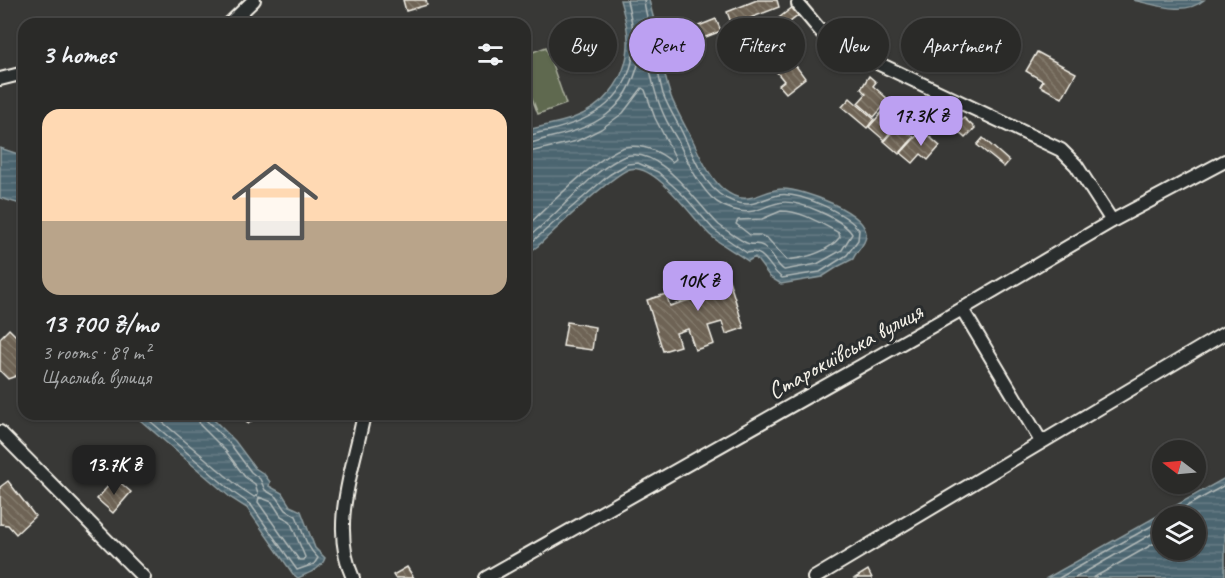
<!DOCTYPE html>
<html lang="en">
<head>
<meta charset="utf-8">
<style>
	body { margin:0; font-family:Caveat,sans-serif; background:#323230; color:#f1f3f6; height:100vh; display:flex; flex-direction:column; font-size:22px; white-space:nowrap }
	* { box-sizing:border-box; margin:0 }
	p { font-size:20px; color:#a5a7a8 }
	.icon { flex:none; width:33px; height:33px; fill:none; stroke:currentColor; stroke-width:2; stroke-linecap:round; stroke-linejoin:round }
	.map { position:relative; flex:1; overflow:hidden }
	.side { position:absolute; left:18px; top:18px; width:513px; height:402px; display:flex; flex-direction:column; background:#2a2a28; border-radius:18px; box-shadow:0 2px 4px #0004,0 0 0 2px #464645 }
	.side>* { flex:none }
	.top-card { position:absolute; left:549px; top:18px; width:570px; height:54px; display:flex; gap:12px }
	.needle { width:39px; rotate:286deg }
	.controls { position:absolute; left:1152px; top:440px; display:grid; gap:12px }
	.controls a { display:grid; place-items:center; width:54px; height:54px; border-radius:50%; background:#2a2a28; box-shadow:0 2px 4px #0004,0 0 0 2px #464645; font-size:30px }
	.price { position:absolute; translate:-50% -51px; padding:0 14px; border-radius:12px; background:#bca0f2; color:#111; font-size:20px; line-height:39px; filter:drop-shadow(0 2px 3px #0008) }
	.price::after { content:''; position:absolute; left:50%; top:36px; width:18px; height:14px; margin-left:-9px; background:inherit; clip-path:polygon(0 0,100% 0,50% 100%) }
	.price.selected { background:#222; color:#fff }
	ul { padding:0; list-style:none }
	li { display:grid; align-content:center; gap:12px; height:318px; padding:0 24px }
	li span { display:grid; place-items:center; height:186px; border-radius:18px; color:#555 }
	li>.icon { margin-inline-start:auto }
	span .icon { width:108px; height:108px; fill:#fffc; stroke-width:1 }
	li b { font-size:26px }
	h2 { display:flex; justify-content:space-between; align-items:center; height:72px; padding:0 24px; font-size:26px }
	.chip { padding:0 21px; border-radius:27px; background:#2a2a28; box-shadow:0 2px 4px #0004,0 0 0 2px #464645; font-size:21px; line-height:54px }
	.chip.selected { background:#bca0f2; color:#111 }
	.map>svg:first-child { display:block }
	.pitch { fill:#5e6950; stroke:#a9ad9c; stroke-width:1.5 }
	.water { fill:url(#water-rules); stroke:#8f9da0; stroke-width:1.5; fill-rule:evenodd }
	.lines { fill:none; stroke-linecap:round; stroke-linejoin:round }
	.shore { stroke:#b1b9b8; stroke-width:1.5 }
	.building { fill:url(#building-back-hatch); stroke:#f4f1e8; stroke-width:1.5 }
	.minor-casing { stroke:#f4f1e8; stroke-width:16 }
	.minor { stroke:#2a2d2e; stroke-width:12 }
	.labels { text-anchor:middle; stroke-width:6; stroke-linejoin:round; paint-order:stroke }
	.street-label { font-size:24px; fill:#f4f1e8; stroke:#2a2d2e }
</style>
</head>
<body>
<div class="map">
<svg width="1225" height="578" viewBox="0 0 1225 578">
	<defs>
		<pattern id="water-rules" width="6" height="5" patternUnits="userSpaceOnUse" patternTransform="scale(1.5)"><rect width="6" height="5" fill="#4c6570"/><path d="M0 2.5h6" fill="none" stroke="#667c84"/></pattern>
		<pattern id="building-back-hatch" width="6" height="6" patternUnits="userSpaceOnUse" patternTransform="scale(1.5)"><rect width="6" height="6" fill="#6e6354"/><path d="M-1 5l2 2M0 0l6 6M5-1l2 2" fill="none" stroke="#837a6d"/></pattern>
	</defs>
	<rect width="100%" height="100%" fill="#383836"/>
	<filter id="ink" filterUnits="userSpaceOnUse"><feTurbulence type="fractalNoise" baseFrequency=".0167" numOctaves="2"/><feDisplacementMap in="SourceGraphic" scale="12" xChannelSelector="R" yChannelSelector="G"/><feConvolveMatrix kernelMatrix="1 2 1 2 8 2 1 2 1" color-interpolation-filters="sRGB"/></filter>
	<g filter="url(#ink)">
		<path class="pitch" d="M546,47l20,57 -28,10 -13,-34v-25z"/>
		<g class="water">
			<path d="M620,0h29c3,13 7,27 10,40 3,18 5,36 11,54 6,17 16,33 24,49 7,16 16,35 29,46 25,21 38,0 60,0 19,0 85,23 83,47 -1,10 -10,15 -13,23l-14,7 -17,11 -41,7 -11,-7 -15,-20 -7,4c-12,-9 -27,-16 -38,-26 -17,-16 -54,-72 -80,-66 -18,5 -75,61 -92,77l-13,9v-124c15,-5 31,-7 46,-12 32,-11 55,-38 57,-73 1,-15 -4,-31 -8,-46z"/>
			<path d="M1133,0h71c-19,16 -48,5 -71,0z"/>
			<path d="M0,148l24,8v49l-24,-7z"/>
			<path d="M133,414h75l27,27 20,27 9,6 6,8 -1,4 13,7 8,13 11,5 14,37 10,10c-4,12 -17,15 -27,20l-5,-4 -46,-66 -16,-10z"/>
			<path d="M1225,478v100h-178zM1162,516h34v33h-34z"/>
		</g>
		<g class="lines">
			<g class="shore">
				<path d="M525,136c8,-1 15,-4 23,-5 46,-11 83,-32 86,-85 1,-15 -4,-31 -7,-46"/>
				<path d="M525,144c9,-1 18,-5 27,-7 52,-11 80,-33 89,-86l4,-2 2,2c3,22 7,42 16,62 4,10 10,19 15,28 9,19 18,40 33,56 7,7 17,12 28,14 18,3 24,-5 39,-8 18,-5 65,16 74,31l-10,16 -25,14 -33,6c-9,-6 -12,-18 -21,-24 -5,-3 -8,-1 -13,-2 -5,0 -27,-16 -31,-19 -22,-20 -60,-83 -96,-68 -36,16 -65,60 -98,82"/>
				<path d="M525,153l52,-12 24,-12 22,-16 19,-25 3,2 10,28 21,41 -4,3c-13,-11 -29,-18 -47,-15 -23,5 -80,62 -100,81"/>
				<path d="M781,211c21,0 39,12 58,22l1,4c-13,16 -34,21 -53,23l-19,-21 -8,-4h-10l-14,-11 2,-4 24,-1z"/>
				<path d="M525,248l84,-73 18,-11 11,-1 20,9 27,25 29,33 33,23c18,-5 21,15 35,25l38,-6 27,-17 11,-15 1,-10c-12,-17 -61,-39 -81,-35 -19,4 -22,13 -44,7 -31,-10 -41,-50 -55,-76 -6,-11 -12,-21 -16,-32 -5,-18 -7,-36 -10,-54 -3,-13 -8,-27 -9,-40"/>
				<path d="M142,414l92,79 17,12 46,65 17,-6 4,-6c-13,-12 -15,-27 -22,-42l-10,-6 -9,-13 -12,-7 -5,-11 -9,-7 -20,-27 -25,-25 -1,-6"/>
				<path d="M153,414l86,73 15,10 3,-1 1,-3 -3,-9 -10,-7 -20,-27 -25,-25 -3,-11"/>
				<path d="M259,497l13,5 9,14 9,5 15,36 -1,3h-5l-41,-58z"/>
				<path d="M1169,516l56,-31"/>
				<path d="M1059,578l103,-58"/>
				<path d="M1075,578l87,-50"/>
				<path d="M1093,578l69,-39"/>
			</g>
		</g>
		<g class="building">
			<path d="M403,0h23l1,5 -21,6z"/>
			<path d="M757,0h20l2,7 -47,18 -5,-13z"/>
			<path d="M793,7l6,8 -18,14 7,9 -6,5 14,17 -3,2 12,16 -19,15 -7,-8 5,-4 -13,-16 -8,6 -14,-18 20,-16 -6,-7z"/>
			<path d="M716,19l5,12 -46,18 -4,-12z"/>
			<path d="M1037,52l39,21 -14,25 -22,-12 3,-5 -17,-10z"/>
			<path d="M869,76l7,6 -3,4 16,14 -15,17 -16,-14 8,-9 -5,-5z"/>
			<path d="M850,98l24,21 -7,9 -25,-21z"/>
			<path d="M943,109l17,13 4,-4 11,10 -10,10 -27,-24z"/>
			<path d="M884,110l14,13 -14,17 -15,-13z"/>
			<path d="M904,114l9,8 -6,7 -9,-8z"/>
			<path d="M899,124l15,13 -15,17 -15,-13z"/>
			<path d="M922,130l18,16 -12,14 -7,-6 -8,9 -12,-10z"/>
			<path d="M983,138l26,23 -5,6 -27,-22z"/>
			<path d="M723,261l21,67 -18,6 -4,-12 -14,4 6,18 -19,6 -7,-21 -12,4 4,13 -17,5 -16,-51 19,-6 4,12 41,-13 -8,-26z"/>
			<path d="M567,322l28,5 -3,23 -29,-4z"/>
			<path d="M9,329l15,15v25l-8,7 -8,3 -8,-8v-33z"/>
			<path d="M240,414h20l-12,10z"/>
			<path d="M115,478l16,14 -18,21 -16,-14z"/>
			<path d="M8,481l27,35 -19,18 -8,-9 -8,-1v-37z"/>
			<path d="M407,567l7,11h-19l-2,-3z"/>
			<path d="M868,570l4,8h-17z"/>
		</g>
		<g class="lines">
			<g class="minor-casing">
				<g id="minor">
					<path d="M798,4l26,31 11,8 226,107 15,15 36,56"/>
					<path d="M229,24l25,-24"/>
					<path d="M0,79l24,-6"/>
					<path d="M962,309l77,129"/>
					<path d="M0,432l144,146"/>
					<path d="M353,578c-24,-52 1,-111 11,-164"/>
					<path d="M486,578l476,-269 150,-88 113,-60"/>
					<path d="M814,578l411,-245"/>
				</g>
			</g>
			<use href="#minor" class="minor"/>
		</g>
	</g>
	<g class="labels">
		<g class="street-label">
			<text transform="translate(845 351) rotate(-29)" y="8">Старокиївська вулиця</text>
		</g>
	</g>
</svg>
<div class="controls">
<a><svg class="needle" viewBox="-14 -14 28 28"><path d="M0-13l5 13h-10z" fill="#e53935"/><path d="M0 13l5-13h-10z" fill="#a5a7a8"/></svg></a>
<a><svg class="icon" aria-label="layers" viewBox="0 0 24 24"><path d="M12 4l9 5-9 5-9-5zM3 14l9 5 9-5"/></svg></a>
</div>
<b class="price" style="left:921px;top:147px">17.3K ₴</b>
<b class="price" style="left:698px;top:312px">10K ₴</b>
<b class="price selected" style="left:114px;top:496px">13.7K ₴</b>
<div class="top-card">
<a class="chip">Buy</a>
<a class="chip selected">Rent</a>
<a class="chip">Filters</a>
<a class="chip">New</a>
<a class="chip">Apartment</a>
</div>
<section class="side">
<h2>3 homes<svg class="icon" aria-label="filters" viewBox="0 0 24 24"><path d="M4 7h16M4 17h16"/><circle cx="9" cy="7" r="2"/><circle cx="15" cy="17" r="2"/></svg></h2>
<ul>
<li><span style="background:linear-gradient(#ffd9b3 60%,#b9a48a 0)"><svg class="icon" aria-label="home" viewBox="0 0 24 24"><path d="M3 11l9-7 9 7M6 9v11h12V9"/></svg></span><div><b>13 700 ₴/mo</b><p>3 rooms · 89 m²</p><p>Щаслива вулиця</p></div></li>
</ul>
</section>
</div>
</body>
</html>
